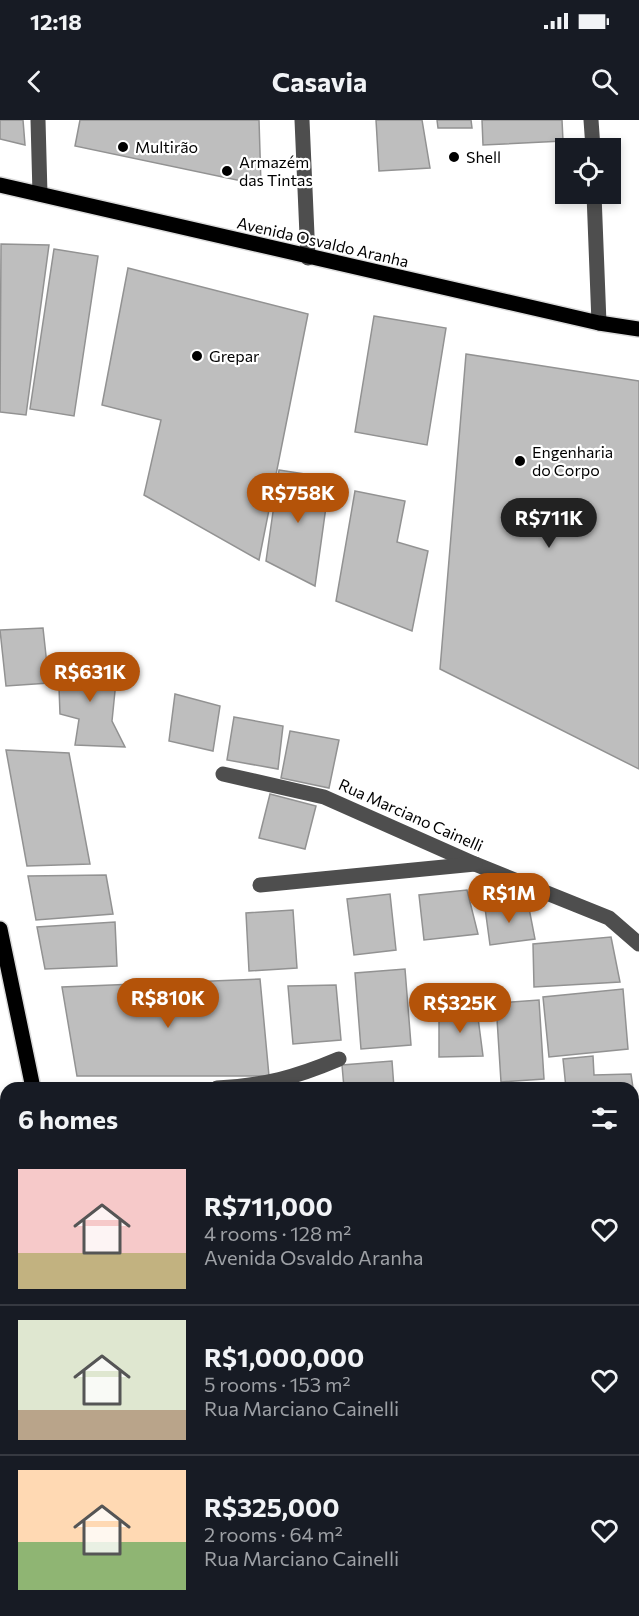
<!DOCTYPE html>
<html lang="en">
<head>
<meta charset="utf-8">
<style>
	body { margin:0; font-family:Commissioner,sans-serif; background:#20242c; color:#f1f3f6; height:100vh; display:flex; flex-direction:column; font-size:22px; white-space:nowrap }
	* { box-sizing:border-box; margin:0 }
	p { font-size:20px; color:#9ea1a6 }
	.icon { flex:none; width:33px; height:33px; fill:none; stroke:currentColor; stroke-width:2; stroke-linecap:round; stroke-linejoin:round }
	.map { position:relative; flex:1; overflow:hidden }
	.sheet { position:absolute; left:0px; top:962px; width:639px; height:536px; display:flex; flex-direction:column; background:#171b24; border-radius:18px 18px 0 0; box-shadow:0 3px 9px #0003 }
	.sheet>* { flex:none }
	.tools { position:absolute; left:555px; top:18px; display:grid; gap:12px }
	.tools a { display:grid; place-items:center; width:66px; height:66px; border-radius:0px; background:#171b24; box-shadow:0 3px 9px #0003; font-size:30px }
	.price { position:absolute; translate:-50% -51px; padding:0 14px; border-radius:21px; background:#b45309; color:#fff; font-size:20px; line-height:39px; filter:drop-shadow(0 2px 3px #0008) }
	.price::after { content:''; position:absolute; left:50%; top:36px; width:18px; height:14px; margin-left:-9px; background:inherit; clip-path:polygon(0 0,100% 0,50% 100%) }
	.price.selected { background:#222; color:#fff }
	ul { padding:0; list-style:none }
	li { display:flex; align-items:center; gap:18px; height:150px; padding:0 18px }
	li+li { border-top:2px solid #363941 }
	li span { display:grid; place-items:center; flex:none; width:168px; height:120px; border-radius:0px; color:#555 }
	li>.icon { margin-inline-start:auto }
	span .icon { width:72px; height:72px; fill:#fffc; stroke-width:1 }
	li b { font-size:26px }
	h2 { display:flex; justify-content:space-between; align-items:center; height:72px; padding:0 18px; font-size:26px }
	.status { display:flex; justify-content:space-between; align-items:center; height:42px; padding:0 30px; background:#171b24; direction:ltr }
	.status svg { height:16px; fill:currentColor }
	header { display:flex; justify-content:space-between; align-items:center; height:78px; padding:0 18px; background:#171b24; font-size:27px; font-weight:700 }
	.map>svg:first-child { display:block }
	.building { fill:#bebebe; stroke:#929292; stroke-width:1.5 }
	.lines { fill:none; stroke-linecap:round; stroke-linejoin:round }
	.major-casing { stroke:#dbdbdb; stroke-width:18 }
	.minor { stroke:#4e4e4e; stroke-width:15 }
	.major { stroke:#000; stroke-width:15 }
	.poi-dot { fill:#000; stroke:#fff; stroke-width:2 }
	.labels { text-anchor:middle; stroke-width:4.5; stroke-linejoin:round; paint-order:stroke }
	.poi-label { font-size:16px; fill:#000; stroke:#fff; text-anchor:start }
	.street-label { font-size:16px; fill:#000; stroke:#fff }
</style>
</head>
<body>
<div class="status"><b>12:18</b><svg viewBox="0 0 49 12"><path d="M0 12V9h3v3zM5 12V6h3v6zM10 12V3h3v9zM15 12V0h3v12zM26 1h20v11H26zM47 4h2v5h-2z"/></svg></div>
<header><svg class="icon" aria-label="back" viewBox="0 0 24 24"><path d="M15 5l-7 7 7 7"/></svg>Casavia<svg class="icon" aria-label="search" viewBox="0 0 24 24"><circle cx="10" cy="10" r="6"/><path d="M15 15l6 6"/></svg></header>
<div class="map">
<svg width="639" height="1496" viewBox="0 0 639 1496">
	<rect width="100%" height="100%" fill="#fff"/>
	<g class="building">
		<path d="M0,0h23l2,25 -25,-6z"/>
		<path d="M80,0h179l2,65 -186,-39z"/>
		<path d="M376,0h46l8,48 -51,3z"/>
		<path d="M437,0h34l1,8h-34z"/>
		<path d="M482,0h80l1,21 -80,4z"/>
		<path d="M1,124l48,1 -23,170 -26,-3z"/>
		<path d="M54,129l44,7 -24,160 -44,-7z"/>
		<path d="M128,148l180,46 -49,246 -115,-65 17,-75 -59,-15z"/>
		<path d="M374,196l72,12 -19,117 -72,-13z"/>
		<path d="M466,234l173,27v388l-199,-100z"/>
		<path d="M279,350l51,8 -15,108 -49,-25z"/>
		<path d="M355,371l50,10 -8,41 31,9 -16,80 -76,-30z"/>
		<path d="M43,508l6,55 -43,3 -6,-56z"/>
		<path d="M58,541l59,10 -5,50 13,26 -50,-2 4,-26 -19,-5z"/>
		<path d="M175,574l45,12 -7,45 -44,-10z"/>
		<path d="M234,597l49,9 -5,43 -51,-9z"/>
		<path d="M290,611l49,9 -10,48 -48,-10z"/>
		<path d="M6,630l63,3 21,111 -63,2z"/>
		<path d="M270,674l46,12 -11,43 -46,-11z"/>
		<path d="M106,755l7,39 -77,6 -8,-44z"/>
		<path d="M467,770l11,44 -54,6 -5,-45z"/>
		<path d="M390,774l6,56 -42,5 -7,-56z"/>
		<path d="M528,783l7,36 -45,6 -5,-37z"/>
		<path d="M293,790l4,58 -48,3 -3,-58z"/>
		<path d="M115,802l2,44 -72,3 -8,-42z"/>
		<path d="M611,817l9,45 -86,5 -1,-43z"/>
		<path d="M405,849l6,76 -50,4 -6,-76z"/>
		<path d="M260,859l9,97h-192l-15,-89z"/>
		<path d="M336,865l5,55 -48,4 -5,-58z"/>
		<path d="M623,869l5,60 -79,8 -6,-60z"/>
		<path d="M539,880l5,79 -43,3 -5,-79z"/>
		<path d="M477,890l6,46 -44,1v-45z"/>
		<path d="M593,936l1,19 37,-1 2,14h-67l-3,-29z"/>
		<path d="M392,941l2,27h-50l-2,-23z"/>
		<path d="M633,968l4,29 -4,1z"/>
		<path d="M633,1006h6v74l-6,1z"/>
		<path d="M0,1009l6,54v19l-6,1z"/>
		<path d="M639,1083v112l-6,1v-112z"/>
		<path d="M0,1085h6v74l-6,1z"/>
		<path d="M6,1170v98h-6v-97z"/>
		<path d="M639,1271v132h-6v-131z"/>
		<path d="M6,1370v53l-6,1v-53z"/>
		<path d="M0,1437h6v54l-6,1z"/>
		<path d="M636,1463l3,33h-40l-1,-5h35v-27z"/>
		<path d="M77,1491h19v5h-59z"/>
		<path d="M170,1491h27l-27,4z"/>
		<path d="M218,1491h62l1,5h-103z"/>
		<path d="M377,1491h32l-31,2z"/>
		<path d="M458,1491h90l1,5h-90z"/>
		<path d="M553,1491h39l1,5h-39z"/>
	</g>
	<g class="lines">
		<g class="major-casing">
			<g id="major">
				<path d="M0,65l599,138 40,6"/>
				<path d="M0,809l33,159"/>
				<path d="M633,1233l6,-1"/>
				<path d="M0,1322h6"/>
			</g>
		</g>
		<g class="minor">
			<path d="M38,0l2,74"/>
			<path d="M302,0l6,138"/>
			<path d="M591,0l2,28"/>
			<path d="M594,74l5,129"/>
			<path d="M223,654l101,23 151,67 134,54 30,26"/>
			<path d="M260,765l215,-21"/>
			<path d="M217,968c49,-3 77,-10 122,-29"/>
			<path d="M129,1491l1,5"/>
		</g>
		<use href="#major" class="major"/>
	</g>
	<g class="poi-dot">
		<circle cx="123" cy="27" r="6"/>
		<circle cx="454" cy="37" r="6"/>
		<circle cx="227" cy="51" r="6"/>
		<circle cx="197" cy="236" r="6"/>
		<circle cx="520" cy="341" r="6"/>
	</g>
	<g class="labels">
		<g class="poi-label">
			<text x="135" y="33">Multirão</text>
			<text x="466" y="43">Shell</text>
			<text x="239" y="48">Armazém<tspan x="239" dy="18">das Tintas</tspan></text>
			<text x="209" y="242">Grepar</text>
			<text x="532" y="338">Engenharia<tspan x="532" dy="18">do Corpo</tspan></text>
		</g>
		<g class="street-label">
			<text transform="translate(323 122) rotate(13)" y="6">Avenida Osvaldo Aranha</text>
			<text transform="translate(411 695) rotate(24)" y="6">Rua Marciano Cainelli</text>
		</g>
	</g>
</svg>
<div class="tools">
<a><svg class="icon" aria-label="locate" viewBox="0 0 24 24"><circle cx="12" cy="12" r="6"/><path d="M12 2v4M12 18v4M2 12h4M18 12h4"/></svg></a>
</div>
<b class="price" style="left:298px;top:404px">R$758K</b>
<b class="price selected" style="left:549px;top:429px">R$711K</b>
<b class="price" style="left:90px;top:583px">R$631K</b>
<b class="price" style="left:509px;top:804px">R$1M</b>
<b class="price" style="left:168px;top:909px">R$810K</b>
<b class="price" style="left:460px;top:914px">R$325K</b>
<section class="sheet">
<h2>6 homes<svg class="icon" aria-label="filters" viewBox="0 0 24 24"><path d="M4 7h16M4 17h16"/><circle cx="9" cy="7" r="2"/><circle cx="15" cy="17" r="2"/></svg></h2>
<ul>
<li><span style="background:linear-gradient(#f6c9c9 70%,#c2b280 0)"><svg class="icon" aria-label="home" viewBox="0 0 24 24"><path d="M3 11l9-7 9 7M6 9v11h12V9"/></svg></span><div><b>R$711,000</b><p>4 rooms · 128 m²</p><p>Avenida Osvaldo Aranha</p></div><svg class="icon" aria-label="heart" viewBox="0 0 24 24"><path d="M12 20l-8-8c-3-5 5-10 8-4 3-6 11-1 8 4z"/></svg></li>
<li><span style="background:linear-gradient(#dfe7d0 75%,#b9a48a 0)"><svg class="icon" aria-label="home" viewBox="0 0 24 24"><path d="M3 11l9-7 9 7M6 9v11h12V9"/></svg></span><div><b>R$1,000,000</b><p>5 rooms · 153 m²</p><p>Rua Marciano Cainelli</p></div><svg class="icon" aria-label="heart" viewBox="0 0 24 24"><path d="M12 20l-8-8c-3-5 5-10 8-4 3-6 11-1 8 4z"/></svg></li>
<li><span style="background:linear-gradient(#ffd9b3 60%,#8fb573 0)"><svg class="icon" aria-label="home" viewBox="0 0 24 24"><path d="M3 11l9-7 9 7M6 9v11h12V9"/></svg></span><div><b>R$325,000</b><p>2 rooms · 64 m²</p><p>Rua Marciano Cainelli</p></div><svg class="icon" aria-label="heart" viewBox="0 0 24 24"><path d="M12 20l-8-8c-3-5 5-10 8-4 3-6 11-1 8 4z"/></svg></li>
</ul>
</section>
</div>
</body>
</html>
